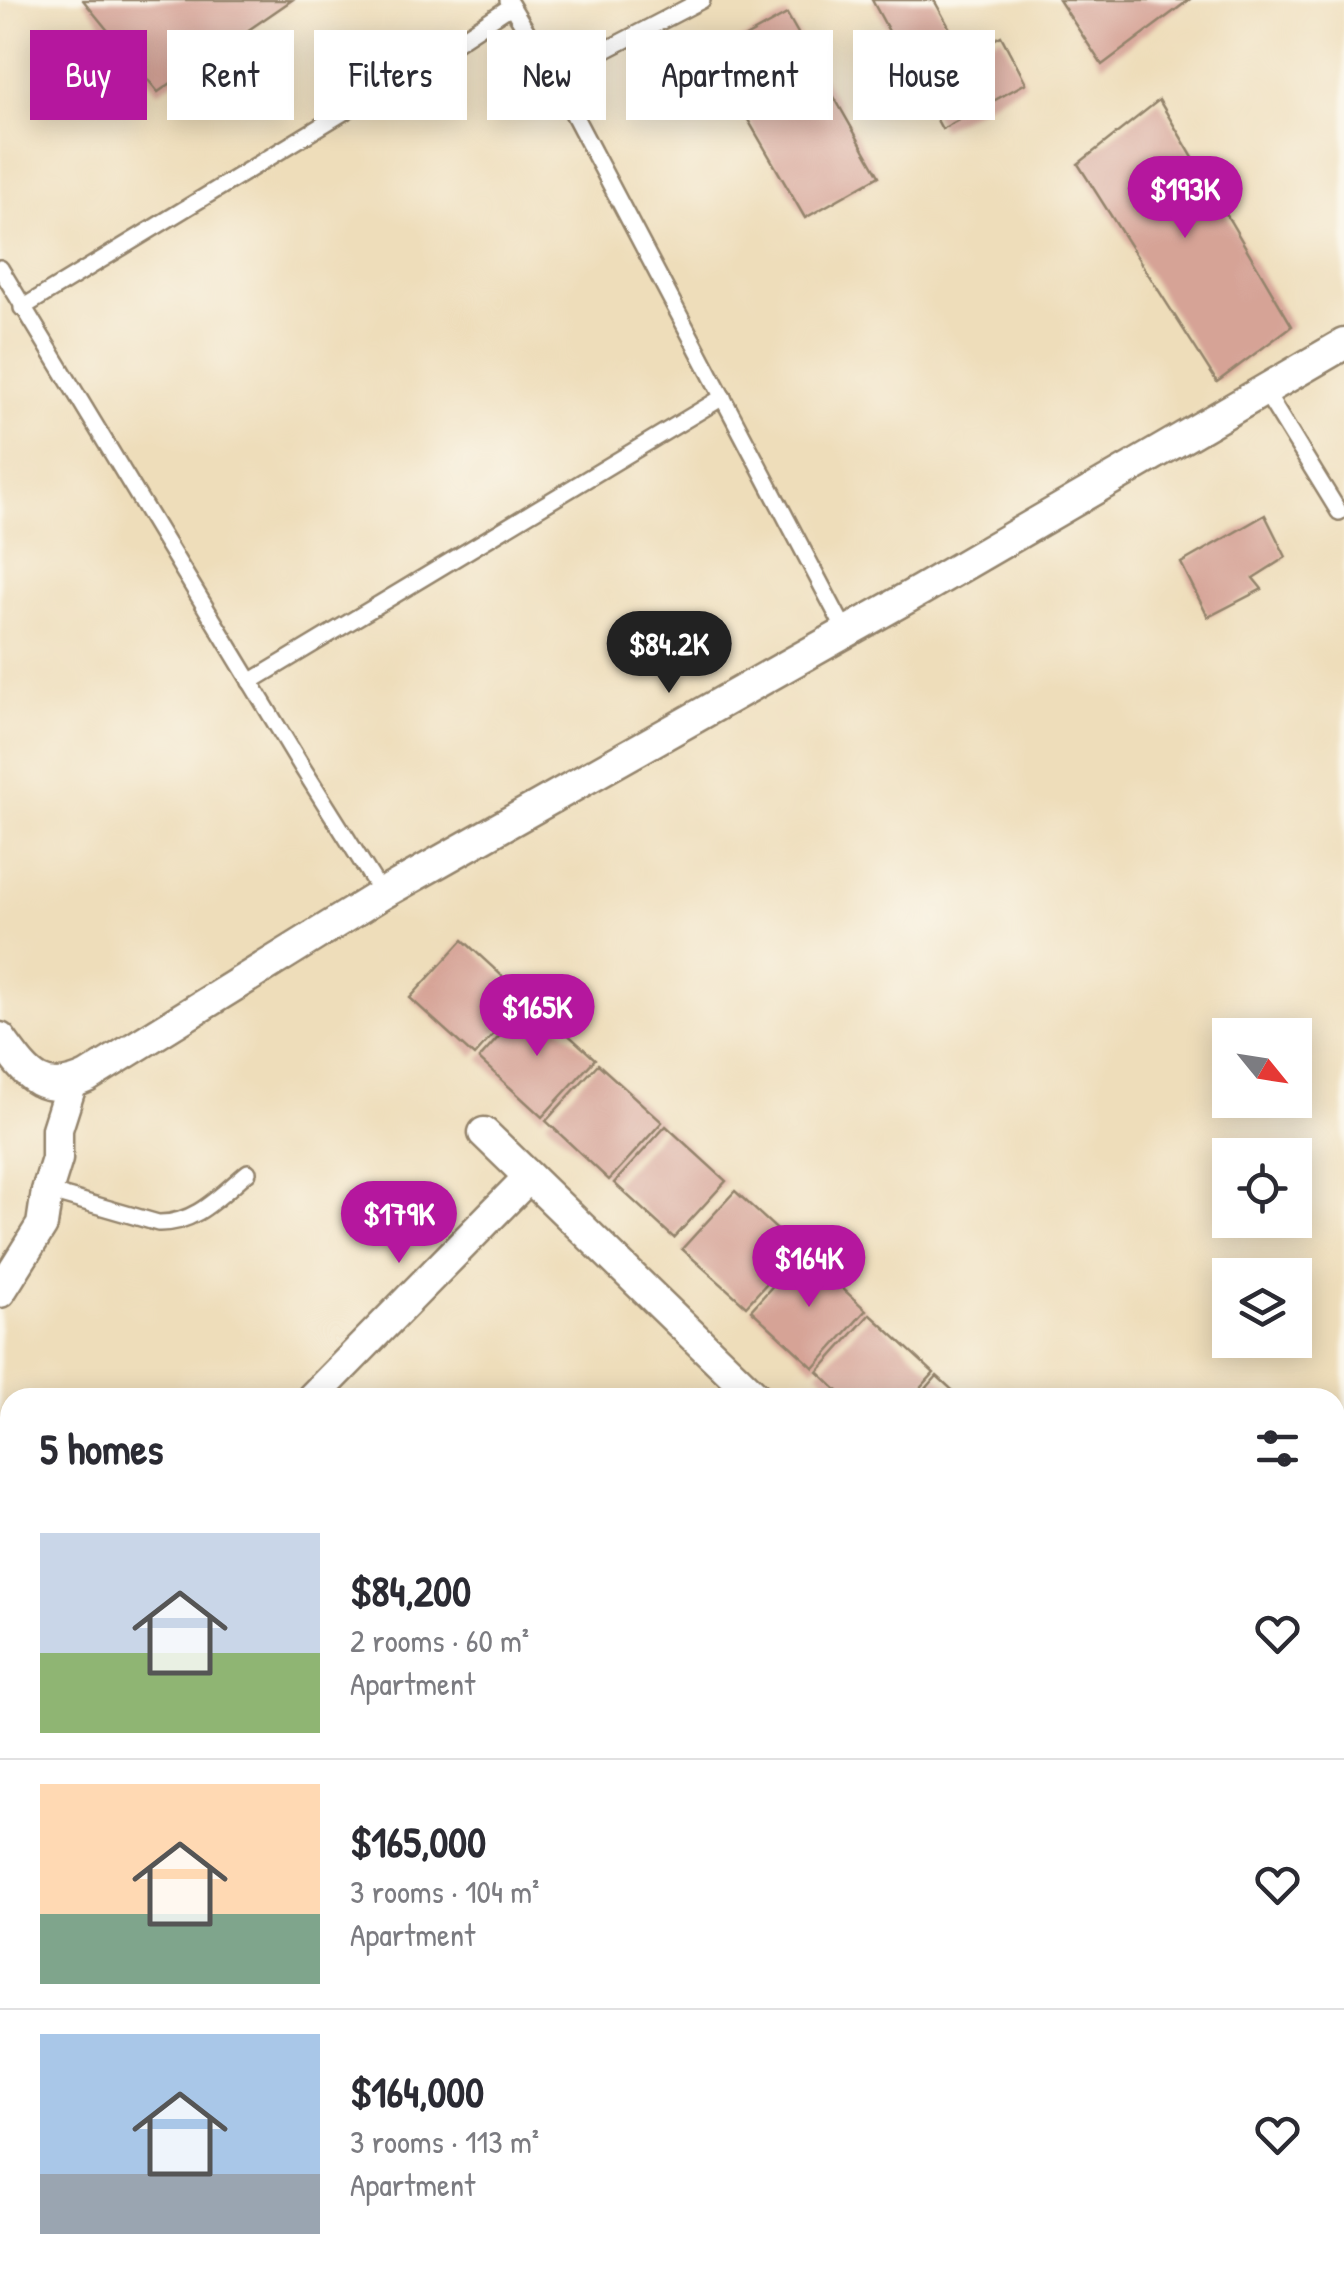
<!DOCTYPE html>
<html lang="en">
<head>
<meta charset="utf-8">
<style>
	body { margin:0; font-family:"Patrick Hand",sans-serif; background:#f2f2f3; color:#2b2b33; height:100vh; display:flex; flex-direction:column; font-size:38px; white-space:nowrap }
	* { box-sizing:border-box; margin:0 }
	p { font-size:32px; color:#7c7c81 }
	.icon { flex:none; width:55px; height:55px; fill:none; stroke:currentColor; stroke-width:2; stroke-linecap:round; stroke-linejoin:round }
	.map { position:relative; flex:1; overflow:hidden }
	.panel { position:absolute; left:0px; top:1388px; width:1345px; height:892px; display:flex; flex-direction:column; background:#fff; border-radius:30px 30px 0 0; box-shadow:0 5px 25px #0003 }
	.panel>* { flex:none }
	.hud { position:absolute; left:30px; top:30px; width:1285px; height:90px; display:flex; gap:20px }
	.needle { width:65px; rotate:120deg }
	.fabs { position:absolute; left:1212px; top:1018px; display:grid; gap:20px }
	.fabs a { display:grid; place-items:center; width:100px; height:100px; border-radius:0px; background:#fff; box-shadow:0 5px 25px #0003; font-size:50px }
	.price { position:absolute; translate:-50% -85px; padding:0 22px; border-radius:35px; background:#b5179e; color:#fff; font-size:32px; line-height:65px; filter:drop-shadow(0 2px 5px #0008) }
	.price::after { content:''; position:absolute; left:50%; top:60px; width:30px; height:22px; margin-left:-15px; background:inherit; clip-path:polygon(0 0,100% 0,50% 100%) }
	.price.on { background:#222; color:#fff }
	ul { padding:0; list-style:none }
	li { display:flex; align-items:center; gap:30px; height:250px; padding:0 40px }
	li+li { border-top:2px solid #e1e1e2 }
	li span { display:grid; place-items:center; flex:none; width:280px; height:200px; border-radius:0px; color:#555 }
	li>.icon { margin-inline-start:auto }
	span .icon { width:120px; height:120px; fill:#fffc; stroke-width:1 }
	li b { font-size:42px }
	h2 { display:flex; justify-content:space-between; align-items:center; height:120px; padding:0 40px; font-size:42px }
	.chip { padding:0 35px; border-radius:0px; background:#fff; box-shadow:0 5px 25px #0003; font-size:35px; line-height:90px }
	.chip.on { background:#b5179e; color:#fff }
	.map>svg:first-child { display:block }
	.building { fill:#d6a396 }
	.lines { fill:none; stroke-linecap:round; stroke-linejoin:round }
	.service-casing { stroke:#94846c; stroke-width:20 }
	.minor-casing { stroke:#94846c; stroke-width:35 }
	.service { stroke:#fff; stroke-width:15 }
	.minor { stroke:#fff; stroke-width:30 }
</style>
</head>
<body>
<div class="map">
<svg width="1344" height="2278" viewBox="0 0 1344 2278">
	<rect width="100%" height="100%" fill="#fbf7ec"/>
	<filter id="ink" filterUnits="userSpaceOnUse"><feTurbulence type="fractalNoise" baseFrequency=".01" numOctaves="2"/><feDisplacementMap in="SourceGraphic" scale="20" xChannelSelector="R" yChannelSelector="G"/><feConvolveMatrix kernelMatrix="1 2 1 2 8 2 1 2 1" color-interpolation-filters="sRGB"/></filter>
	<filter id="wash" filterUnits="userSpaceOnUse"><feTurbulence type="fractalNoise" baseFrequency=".0048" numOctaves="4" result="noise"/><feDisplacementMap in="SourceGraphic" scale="40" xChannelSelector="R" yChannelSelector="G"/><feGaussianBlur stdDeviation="2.25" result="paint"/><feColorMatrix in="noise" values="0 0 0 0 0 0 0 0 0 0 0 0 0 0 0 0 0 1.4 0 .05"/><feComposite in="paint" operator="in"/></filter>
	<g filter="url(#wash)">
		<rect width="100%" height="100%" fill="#eeddba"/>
		<g id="blocks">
			<g class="building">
				<path d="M83,0h209l-134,92z"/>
				<path d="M872,0h62l31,56 36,-20 25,47 -84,46z"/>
				<path d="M1059,0h130l-87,65z"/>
				<path d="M787,14l92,162 -74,42 -94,-162z"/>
				<path d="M1159,100l133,226 -75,56 -139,-218z"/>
				<path d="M1265,515l21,42 -33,21 9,11 -54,28 -27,-54z"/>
				<path d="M463,940l63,58 -52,58 -64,-58z"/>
				<path d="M531,1001l64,58 -53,58 -63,-58z"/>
				<path d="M598,1064l64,58 -53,58 -63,-59z"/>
				<path d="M666,1126l60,55 -52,57 -60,-55z"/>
				<path d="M735,1191l63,58 -52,57 -64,-57z"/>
				<path d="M803,1252l63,58 -52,58 -63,-58z"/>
				<path d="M870,1314l64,59 -23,25h-66l-27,-26z"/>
				<path d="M937,1376l24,22h-43z"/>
				<path d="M5,1509l5,4v105l-10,-9v-94z"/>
				<path d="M1344,2072v114l-9,9v-114z"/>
				<path d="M802,2270h35l-7,8h-19z"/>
				<path d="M1138,2270h119l-8,8h-119z"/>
			</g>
		</g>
	</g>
	<g filter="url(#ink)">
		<use href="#blocks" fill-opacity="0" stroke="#94846c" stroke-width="2.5"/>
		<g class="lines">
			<g class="service-casing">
				<g id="service">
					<path d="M508,0l46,77 291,553"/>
					<path d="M554,77l148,-77"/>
					<path d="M0,268l302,499 80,127"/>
					<path d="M22,308l404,-246 85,-56"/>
					<path d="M1264,390l75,122"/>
					<path d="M250,682l473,-285"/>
					<path d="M47,1191l111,32c38,1 62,-28 90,-51"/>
				</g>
			</g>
			<g class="minor-casing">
				<g id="minor">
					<path d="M0,1038c26,35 40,61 87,39l295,-183 539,-304 423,-246"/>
					<path d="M484,1133l273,265"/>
					<path d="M0,1292l42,-67 5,-34 10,-32v-30l14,-44"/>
					<path d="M312,1398l217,-221"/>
					<path d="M0,1442l10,8"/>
					<path d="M0,1675l10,9"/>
					<path d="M1335,1765l9,8"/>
					<path d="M1335,1870l9,-9"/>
					<path d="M0,1883l10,-10"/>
					<path d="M228,2270l8,8"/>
					<path d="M680,2270l9,8"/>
					<path d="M536,2278l8,-8"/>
					<path d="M1327,2278l17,-16"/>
				</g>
			</g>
			<use href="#service" class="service"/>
			<use href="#minor" class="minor"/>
		</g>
	</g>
</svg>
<div class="fabs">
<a><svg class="needle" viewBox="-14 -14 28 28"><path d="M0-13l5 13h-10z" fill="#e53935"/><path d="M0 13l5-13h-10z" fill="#7c7c81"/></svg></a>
<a><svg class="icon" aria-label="locate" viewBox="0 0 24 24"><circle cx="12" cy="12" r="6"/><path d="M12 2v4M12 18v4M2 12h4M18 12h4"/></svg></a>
<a><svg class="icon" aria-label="layers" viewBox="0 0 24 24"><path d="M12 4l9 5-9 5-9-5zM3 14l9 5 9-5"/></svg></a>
</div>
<b class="price" style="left:1185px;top:241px">$193K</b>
<b class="price on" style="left:669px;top:696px">$84.2K</b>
<b class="price" style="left:537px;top:1059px">$165K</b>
<b class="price" style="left:399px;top:1266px">$179K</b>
<b class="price" style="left:809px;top:1310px">$164K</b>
<div class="hud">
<a class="chip on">Buy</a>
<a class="chip">Rent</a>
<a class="chip">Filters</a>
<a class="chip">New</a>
<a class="chip">Apartment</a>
<a class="chip">House</a>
</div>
<section class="panel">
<h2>5 homes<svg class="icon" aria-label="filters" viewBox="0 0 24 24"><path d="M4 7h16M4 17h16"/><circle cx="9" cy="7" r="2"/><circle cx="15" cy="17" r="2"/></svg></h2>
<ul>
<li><span style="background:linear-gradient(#c9d6e8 60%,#8fb573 0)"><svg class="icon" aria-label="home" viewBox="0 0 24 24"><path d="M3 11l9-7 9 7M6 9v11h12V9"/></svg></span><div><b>$84,200</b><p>2 rooms · 60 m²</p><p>Apartment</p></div><svg class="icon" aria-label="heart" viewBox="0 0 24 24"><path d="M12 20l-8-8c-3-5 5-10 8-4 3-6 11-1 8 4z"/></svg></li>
<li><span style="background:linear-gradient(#ffd9b3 65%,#7fa58c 0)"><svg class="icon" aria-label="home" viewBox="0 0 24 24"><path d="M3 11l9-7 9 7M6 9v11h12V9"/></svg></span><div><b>$165,000</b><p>3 rooms · 104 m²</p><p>Apartment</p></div><svg class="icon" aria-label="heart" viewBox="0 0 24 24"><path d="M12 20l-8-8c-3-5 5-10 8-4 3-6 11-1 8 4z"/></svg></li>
<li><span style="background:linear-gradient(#a9c7e8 70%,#9aa5b1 0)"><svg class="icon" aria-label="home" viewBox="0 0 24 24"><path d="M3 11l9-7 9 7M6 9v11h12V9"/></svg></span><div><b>$164,000</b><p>3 rooms · 113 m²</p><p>Apartment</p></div><svg class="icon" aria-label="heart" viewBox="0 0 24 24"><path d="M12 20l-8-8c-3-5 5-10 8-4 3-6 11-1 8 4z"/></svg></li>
</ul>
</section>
</div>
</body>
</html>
